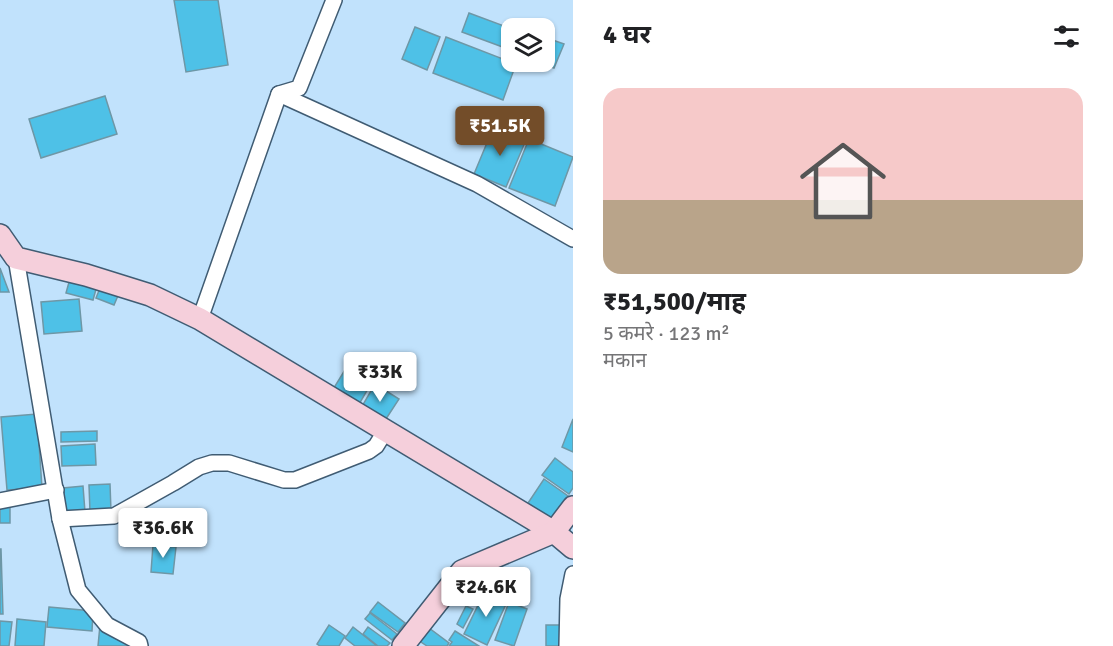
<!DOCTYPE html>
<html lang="hi">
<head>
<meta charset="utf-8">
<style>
	body { margin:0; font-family:Signika,"Noto Sans Devanagari",sans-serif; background:#f6f6f6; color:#202124; height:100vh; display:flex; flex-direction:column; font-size:22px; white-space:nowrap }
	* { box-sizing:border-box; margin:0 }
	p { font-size:20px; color:#757577 }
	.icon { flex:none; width:33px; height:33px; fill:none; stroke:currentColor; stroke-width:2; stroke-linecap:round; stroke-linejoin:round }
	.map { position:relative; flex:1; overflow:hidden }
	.panel { display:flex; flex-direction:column; background:#fff; width:540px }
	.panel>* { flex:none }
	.buttons { position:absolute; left:501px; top:18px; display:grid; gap:12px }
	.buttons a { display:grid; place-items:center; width:54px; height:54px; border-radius:12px; background:#fff; box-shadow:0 2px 4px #0004; font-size:30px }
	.price { position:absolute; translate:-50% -51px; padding:0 14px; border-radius:6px; background:#fff; color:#222; font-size:20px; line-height:39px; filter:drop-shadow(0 2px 3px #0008) }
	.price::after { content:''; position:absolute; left:50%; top:36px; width:18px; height:14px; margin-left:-9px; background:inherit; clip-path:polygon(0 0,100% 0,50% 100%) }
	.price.current { background:#734d29; color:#fff }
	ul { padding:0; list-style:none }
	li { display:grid; align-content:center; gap:12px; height:318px; padding:0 30px }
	li span { display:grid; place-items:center; height:186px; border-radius:18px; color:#555 }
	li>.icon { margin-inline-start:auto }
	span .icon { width:108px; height:108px; fill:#fffc; stroke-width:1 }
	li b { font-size:26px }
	h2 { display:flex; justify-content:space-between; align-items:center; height:72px; padding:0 30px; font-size:26px }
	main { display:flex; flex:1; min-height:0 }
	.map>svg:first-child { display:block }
	.building { fill:#4ec1e7; stroke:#6e97a6; stroke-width:1.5 }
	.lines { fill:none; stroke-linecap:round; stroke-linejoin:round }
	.street-casing { stroke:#405c73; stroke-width:18 }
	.secondary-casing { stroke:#405c73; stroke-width:24 }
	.street { stroke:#fff; stroke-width:15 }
	.secondary { stroke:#f5cfdb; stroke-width:21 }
</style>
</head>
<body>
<main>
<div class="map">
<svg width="573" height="646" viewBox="0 0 573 646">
	<rect width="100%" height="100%" fill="#c1e2fc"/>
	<g class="building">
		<path d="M174,0h44l10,65 -42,7z"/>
		<path d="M469,13l43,16v12l-4,8 -46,-17z"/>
		<path d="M415,27l25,10 -13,33 -25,-11z"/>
		<path d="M446,37l70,27 -13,36 -70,-27z"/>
		<path d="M544,37l20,7 -10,24 -18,-6h8z"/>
		<path d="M105,96l12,38 -76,24 -12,-39z"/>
		<path d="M494,126l32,14 -20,47 -32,-13z"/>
		<path d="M529,139l44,18 -18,49 -46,-18z"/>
		<path d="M0,268l9,24h-9z"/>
		<path d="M71,275l27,7 -5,18 -27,-7z"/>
		<path d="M102,283l18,8 -6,14 -18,-7z"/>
		<path d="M79,299l3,32 -38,3 -3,-32z"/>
		<path d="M351,360l25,15 -18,31 -26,-15z"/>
		<path d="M375,384l24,15 -15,23 -23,-14z"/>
		<path d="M37,414l5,74 -35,2 -6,-73z"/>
		<path d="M573,419v33l-11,-5z"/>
		<path d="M97,431v10l-36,1v-10z"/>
		<path d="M95,444l1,21 -34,1 -1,-20z"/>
		<path d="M555,458l18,14v16l-4,6 -27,-19z"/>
		<path d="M544,479l24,17 -17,23 -23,-16z"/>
		<path d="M110,484l1,27 -21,1 -1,-27z"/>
		<path d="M83,486l2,26 -20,2 -2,-26z"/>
		<path d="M10,506v17h-10v-16z"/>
		<path d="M153,545l23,2 -3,27 -22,-2z"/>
		<path d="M0,549h1l2,65h-3z"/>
		<path d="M485,591l22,11 -20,43 -23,-11z"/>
		<path d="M378,602l27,21 -7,9 -28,-20z"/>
		<path d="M509,602l18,7 -13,37 -19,-6z"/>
		<path d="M466,606l7,3 -10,19 -6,-4z"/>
		<path d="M49,607l44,4 -1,20 -45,-4z"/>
		<path d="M370,613l27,21 -5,6 -27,-21z"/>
		<path d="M17,619l29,3 -2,24h-29z"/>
		<path d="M0,621l12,1 -3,24h-9z"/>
		<path d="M100,625l31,21h-33z"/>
		<path d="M329,625l16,11 -6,10h-19l-3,-2z"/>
		<path d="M425,625l24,18 -2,3h-20l-12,-8z"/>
		<rect x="546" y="625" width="18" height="21"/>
		<path d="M353,627l24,19h-22l-10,-8z"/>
		<path d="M368,627l22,16 -3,3h-9l-15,-12z"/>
		<path d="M455,631l24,15h-30l3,-4 -3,-2z"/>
	</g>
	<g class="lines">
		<g class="street-casing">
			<g id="street">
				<path d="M279,94l198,90 96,55"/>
				<path d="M16,258l44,261 18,71 29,35 32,17 1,4"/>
				<path d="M200,319l79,-225 20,-6 35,-88"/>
				<path d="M0,501l56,-11"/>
				<path d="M60,519l54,-3 59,-33 26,-16 13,-4h17l55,17h11l74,-29 7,-5 10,-16"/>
				<path d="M567,646l1,-47 5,-25"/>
			</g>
		</g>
		<g class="secondary-casing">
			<g id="secondary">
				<path d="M0,235l16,23 70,17 64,20 50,24 354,213 19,16"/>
				<path d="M403,646l59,-75 92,-39 19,-25"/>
			</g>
		</g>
		<use href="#street" class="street"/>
		<use href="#secondary" class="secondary"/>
	</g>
</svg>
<div class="buttons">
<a><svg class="icon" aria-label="layers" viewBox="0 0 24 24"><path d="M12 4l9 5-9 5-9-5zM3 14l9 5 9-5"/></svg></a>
</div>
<b class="price current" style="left:500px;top:157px">₹51.5K</b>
<b class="price" style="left:380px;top:403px">₹33K</b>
<b class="price" style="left:163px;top:559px">₹36.6K</b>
<b class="price" style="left:486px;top:618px">₹24.6K</b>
</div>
<section class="panel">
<h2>4 घर<svg class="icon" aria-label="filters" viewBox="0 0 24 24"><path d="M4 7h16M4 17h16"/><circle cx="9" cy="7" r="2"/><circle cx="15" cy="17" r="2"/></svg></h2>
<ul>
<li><span style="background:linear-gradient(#f6c9c9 60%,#b9a48a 0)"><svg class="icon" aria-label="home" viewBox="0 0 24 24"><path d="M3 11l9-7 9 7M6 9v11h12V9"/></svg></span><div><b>₹51,500/माह</b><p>5 कमरे · 123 m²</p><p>मकान</p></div></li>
</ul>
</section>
</main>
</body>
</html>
